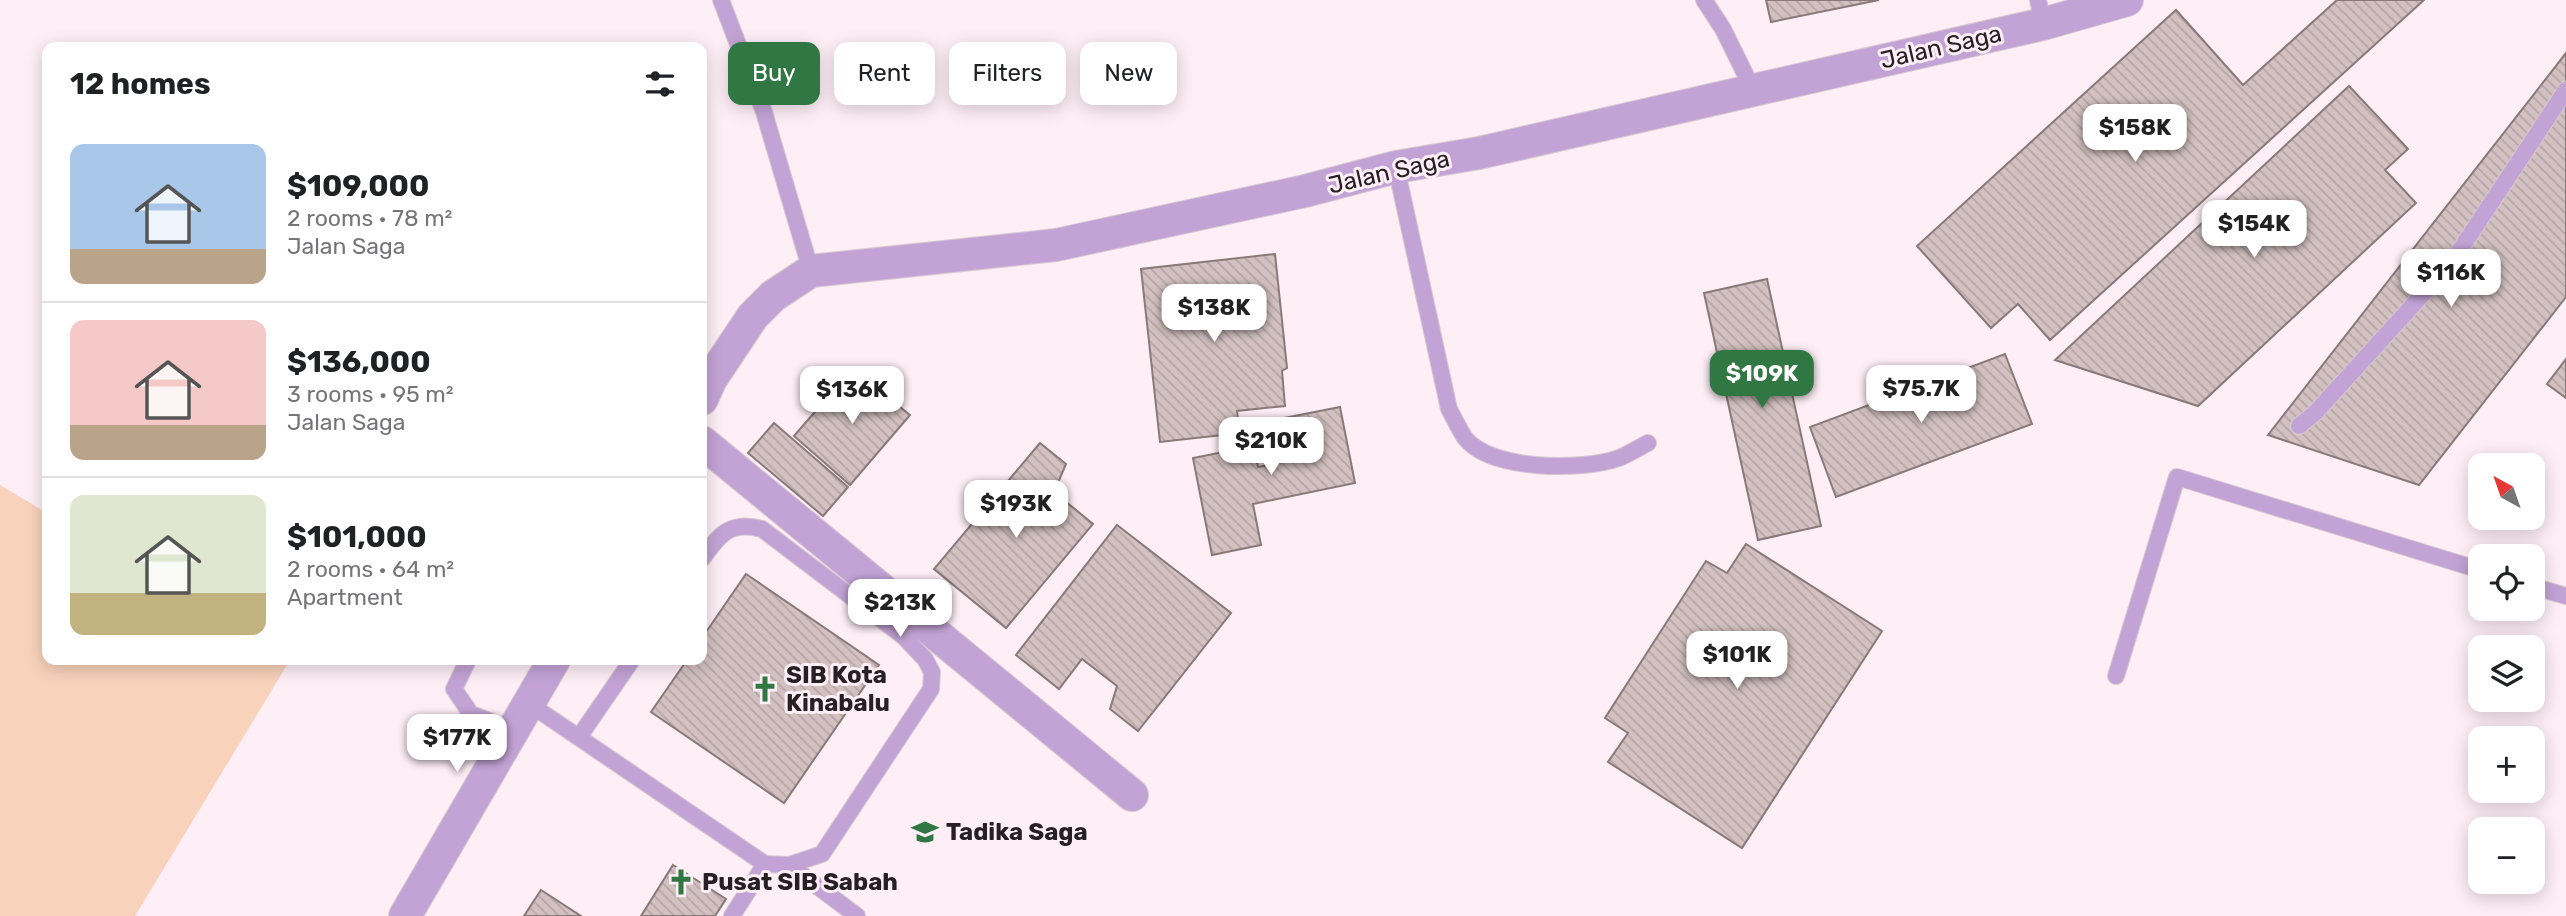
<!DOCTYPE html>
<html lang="en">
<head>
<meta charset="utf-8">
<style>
	body { margin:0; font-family:Rubik,sans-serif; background:#f6f6f6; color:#202124; height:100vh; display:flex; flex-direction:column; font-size:26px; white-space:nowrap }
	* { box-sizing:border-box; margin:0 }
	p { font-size:23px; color:#757577 }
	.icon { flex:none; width:38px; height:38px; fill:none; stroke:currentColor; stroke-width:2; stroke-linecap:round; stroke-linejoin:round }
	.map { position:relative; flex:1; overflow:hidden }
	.drawer { position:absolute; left:42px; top:42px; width:665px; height:623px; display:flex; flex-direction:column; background:#fff; border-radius:14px; box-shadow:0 4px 18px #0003 }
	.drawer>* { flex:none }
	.hud { position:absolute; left:728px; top:42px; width:665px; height:63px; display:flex; gap:14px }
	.needle { width:46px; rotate:320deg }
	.buttons { position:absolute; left:2468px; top:453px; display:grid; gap:14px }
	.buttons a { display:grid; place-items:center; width:77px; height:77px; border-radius:14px; background:#fff; box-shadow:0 4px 18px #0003; font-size:35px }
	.price { position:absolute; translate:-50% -60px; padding:0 16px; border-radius:14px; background:#fff; color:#222; font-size:23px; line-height:46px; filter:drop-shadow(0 2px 4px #0008) }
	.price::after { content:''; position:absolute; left:50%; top:42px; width:21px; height:16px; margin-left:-10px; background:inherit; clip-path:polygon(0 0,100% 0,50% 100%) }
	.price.active { background:#317743; color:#fff }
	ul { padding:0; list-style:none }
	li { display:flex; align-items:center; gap:21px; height:175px; padding:0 28px }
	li+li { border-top:2px solid #e0e0e0 }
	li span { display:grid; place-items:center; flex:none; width:196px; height:140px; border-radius:14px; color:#555 }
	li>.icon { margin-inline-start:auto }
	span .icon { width:84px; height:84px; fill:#fffc; stroke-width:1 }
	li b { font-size:30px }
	h2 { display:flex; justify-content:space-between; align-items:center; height:84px; padding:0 28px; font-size:30px }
	.chip { padding:0 24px; border-radius:14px; background:#fff; box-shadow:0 4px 18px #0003; font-size:24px; line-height:63px }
	.chip.active { background:#317743; color:#fff }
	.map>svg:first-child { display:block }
	.green { fill:#f9d2bb }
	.building { fill:url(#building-back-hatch); stroke:#897979; stroke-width:2 }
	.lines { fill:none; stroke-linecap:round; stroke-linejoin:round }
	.lane-casing { stroke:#d7c9d0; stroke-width:18 }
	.street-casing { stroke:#d7c9d0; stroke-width:34 }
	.lane { stroke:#c3a3d6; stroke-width:16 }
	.street { stroke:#c3a3d6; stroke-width:32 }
	.labels { text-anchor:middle; stroke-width:6; stroke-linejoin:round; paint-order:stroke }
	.street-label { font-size:24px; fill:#262023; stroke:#feeef6 }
	.poi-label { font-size:24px; font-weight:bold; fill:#262023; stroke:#feeef6; text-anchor:start }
</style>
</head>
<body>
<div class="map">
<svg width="2566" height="916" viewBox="0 0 2566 916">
	<defs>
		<pattern id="building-back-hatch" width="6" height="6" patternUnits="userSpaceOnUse" patternTransform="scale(1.75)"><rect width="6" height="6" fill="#d3c1c1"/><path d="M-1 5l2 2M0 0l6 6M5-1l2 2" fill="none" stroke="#b5a6a6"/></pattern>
	</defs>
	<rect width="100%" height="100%" fill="#feeef6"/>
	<path class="green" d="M0,485l47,28v147h243l-155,256h-135z"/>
	<g class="building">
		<path d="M1766,0h113l-108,22z"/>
		<path d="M2337,0h87l-374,340 -32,-36 -27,24 -74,-82 259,-236 67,75z"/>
		<path d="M2566,53v244l-147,188 -151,-50z"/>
		<path d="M2349,86l59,63 -23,21 31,33 -218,203 -143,-46z"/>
		<path d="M1275,254l12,114 -5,3 3,35 -48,5 3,22 -80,9 -19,-173z"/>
		<path d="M1767,279l54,247 -63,14 -54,-247z"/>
		<path d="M2005,354l27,70 -196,73 -26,-70z"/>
		<path d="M2566,359v39l-19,-14z"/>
		<path d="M853,368l57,47 -60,70 -56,-49z"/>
		<path d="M1340,407l15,76 -102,21 8,41 -49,10 -19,-97 61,-12 4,21 30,-6 -9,-42z"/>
		<path d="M774,423l74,64 -25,29 -75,-63z"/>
		<path d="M1040,443l26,21 -12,28 39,32 -87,104 -72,-59z"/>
		<path d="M1117,525l114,88 -93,118 -28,-22 7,-23 -35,-27 -23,30 -43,-34z"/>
		<path d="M1746,544l136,87 -140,217 -134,-86 20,-29 -23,-15 101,-157 21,12z"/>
		<path d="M746,574l133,91 -95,138 -133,-91 36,-52h15v-22z"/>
		<path d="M673,865l53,34 -11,17h-74z"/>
		<path d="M541,890l40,26h-57z"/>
	</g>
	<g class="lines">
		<g class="lane-casing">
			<g id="lane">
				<path d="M721,0l43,112 47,159"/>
				<path d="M1704,0l19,29 30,61"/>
				<path d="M2038,0l5,24"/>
				<path d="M1396,167l53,242c5,9 10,20 16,29 26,33 117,33 154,20 10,-4 19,-10 29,-15"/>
				<path d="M2299,426l16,-13 137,-151 114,-172"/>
				<path d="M2532,586l34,10"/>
				<path d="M468,660l-14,29 17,25 42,16"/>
				<path d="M2116,676l61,-199 303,93"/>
				<path d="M528,703l237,161 24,1 33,-11 109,-165 1,-17 -7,-13 -22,-23 -141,-107c-32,-9 -43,6 -60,30"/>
				<path d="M579,737l53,-77"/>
				<path d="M789,865l68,51"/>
				<path d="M732,916l33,-52"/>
			</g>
		</g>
		<g class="street-casing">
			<g id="street">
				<path d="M702,399l9,-20 42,-63 20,-20 38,-25 245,-26 249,-54 91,-24 83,-14 564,-129 84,-24"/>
				<path d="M702,442l430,353"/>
				<path d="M405,916l149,-256"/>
			</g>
		</g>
		<use href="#lane" class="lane"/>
		<use href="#street" class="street"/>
	</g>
	<defs>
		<g id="church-bare" transform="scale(2.1)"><path d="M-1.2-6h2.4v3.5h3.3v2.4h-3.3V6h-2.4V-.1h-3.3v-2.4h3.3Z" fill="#317743" stroke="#feeef6" stroke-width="2.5" paint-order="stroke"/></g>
		<g id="school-bare" transform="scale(2.1)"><path d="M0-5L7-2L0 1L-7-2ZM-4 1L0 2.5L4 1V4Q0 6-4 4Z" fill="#317743" stroke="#feeef6" stroke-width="2.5" paint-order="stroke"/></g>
	</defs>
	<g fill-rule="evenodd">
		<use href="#church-bare" x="765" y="689"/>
		<use href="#school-bare" x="925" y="832"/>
		<use href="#church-bare" x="681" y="882"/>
	</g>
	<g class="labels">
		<g class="street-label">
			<text transform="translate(1941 47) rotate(-13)" y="8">Jalan Saga</text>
			<text transform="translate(1389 172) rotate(-13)" y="8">Jalan Saga</text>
		</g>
		<g class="poi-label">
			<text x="786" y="683">SIB Kota<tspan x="786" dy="28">Kinabalu</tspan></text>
			<text x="946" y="840">Tadika Saga</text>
			<text x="702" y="890">Pusat SIB Sabah</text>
		</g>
	</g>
</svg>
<div class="buttons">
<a><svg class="needle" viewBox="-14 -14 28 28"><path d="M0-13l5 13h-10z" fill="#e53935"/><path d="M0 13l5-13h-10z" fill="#757577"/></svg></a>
<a><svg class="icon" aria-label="locate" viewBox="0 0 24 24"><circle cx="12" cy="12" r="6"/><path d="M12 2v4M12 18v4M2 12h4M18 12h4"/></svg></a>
<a><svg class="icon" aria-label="layers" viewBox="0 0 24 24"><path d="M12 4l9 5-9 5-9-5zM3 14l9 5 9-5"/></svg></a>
<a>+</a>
<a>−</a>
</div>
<b class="price" style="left:2135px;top:164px">$158K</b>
<b class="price" style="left:2254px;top:260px">$154K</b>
<b class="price" style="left:2451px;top:309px">$116K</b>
<b class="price" style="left:1214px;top:344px">$138K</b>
<b class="price active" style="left:1762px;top:410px">$109K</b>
<b class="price" style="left:1921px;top:425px">$75.7K</b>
<b class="price" style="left:852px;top:426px">$136K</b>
<b class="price" style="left:1271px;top:477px">$210K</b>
<b class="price" style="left:1016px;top:540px">$193K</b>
<b class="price" style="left:900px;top:639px">$213K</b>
<b class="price" style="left:1737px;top:691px">$101K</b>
<b class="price" style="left:457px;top:774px">$177K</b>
<div class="hud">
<a class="chip active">Buy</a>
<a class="chip">Rent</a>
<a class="chip">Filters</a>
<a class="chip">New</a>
</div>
<section class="drawer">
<h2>12 homes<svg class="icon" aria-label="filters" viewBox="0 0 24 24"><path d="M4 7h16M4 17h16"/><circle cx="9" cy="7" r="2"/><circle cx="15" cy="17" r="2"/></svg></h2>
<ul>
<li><span style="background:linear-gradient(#a9c7e8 75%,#b9a48a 0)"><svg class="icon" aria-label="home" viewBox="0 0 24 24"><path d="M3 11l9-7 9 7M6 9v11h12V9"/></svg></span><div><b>$109,000</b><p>2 rooms · 78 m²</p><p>Jalan Saga</p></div></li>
<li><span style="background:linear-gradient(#f6c9c9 75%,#b9a48a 0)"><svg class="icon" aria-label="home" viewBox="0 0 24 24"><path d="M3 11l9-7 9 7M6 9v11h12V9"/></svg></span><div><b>$136,000</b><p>3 rooms · 95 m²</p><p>Jalan Saga</p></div></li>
<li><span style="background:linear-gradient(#dfe7d0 70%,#c2b280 0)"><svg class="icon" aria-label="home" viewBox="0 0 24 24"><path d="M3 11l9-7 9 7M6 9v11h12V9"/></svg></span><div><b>$101,000</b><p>2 rooms · 64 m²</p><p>Apartment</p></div></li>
</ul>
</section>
</div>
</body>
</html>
